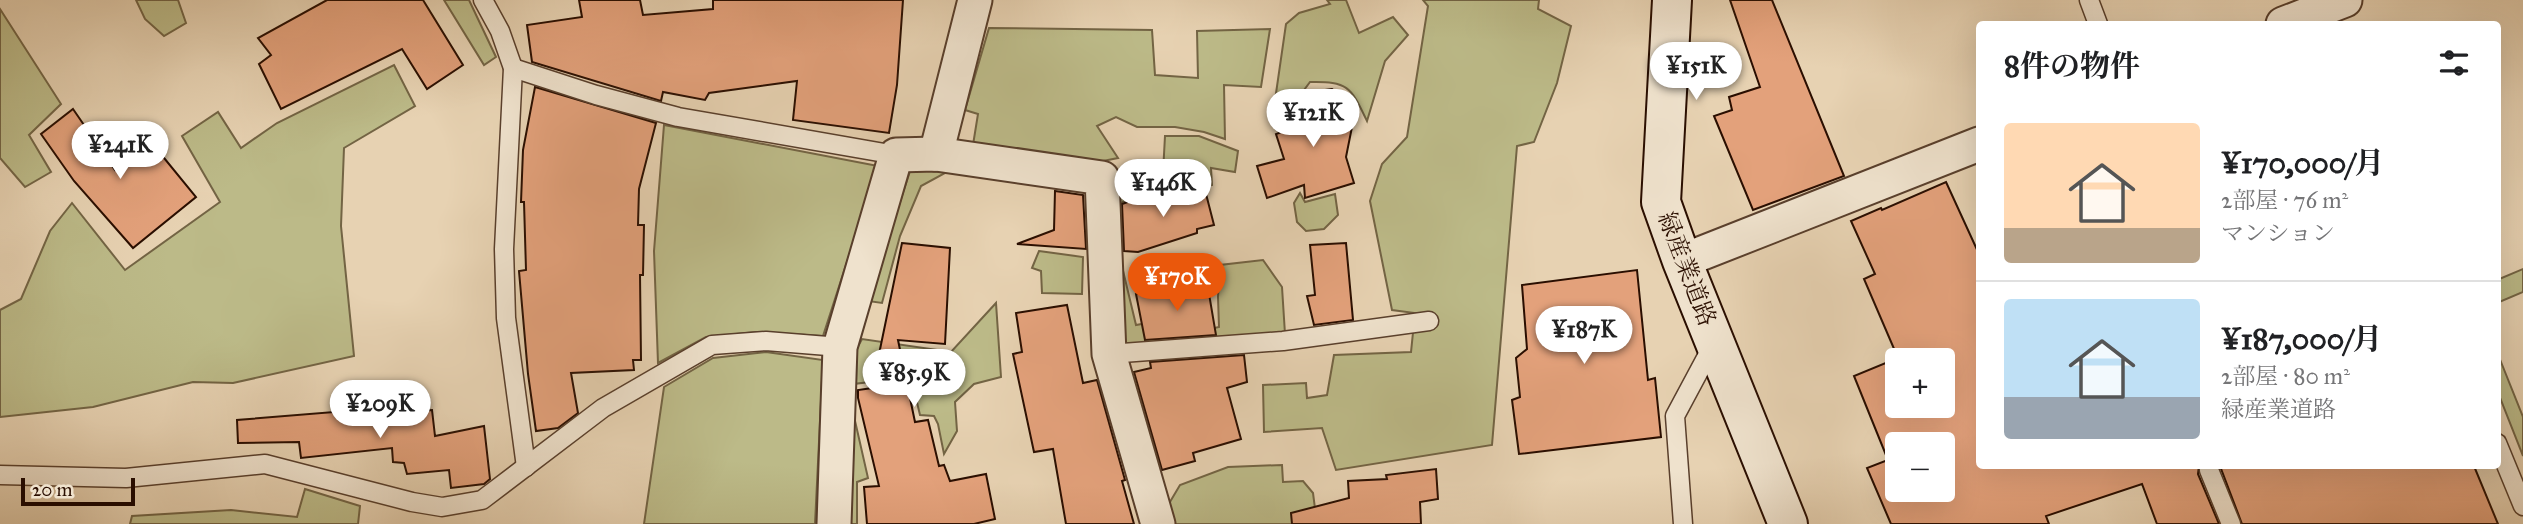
<!DOCTYPE html>
<html lang="ja">
<head>
<meta charset="utf-8">
<style>
	body { margin:0; font-family:"IM FELL Great Primer","Noto Serif JP",serif; background:#f6f6f6; color:#202124; height:100vh; display:flex; flex-direction:column; font-size:26px; white-space:nowrap }
	* { box-sizing:border-box; margin:0 }
	p { font-size:23px; color:#757577 }
	.icon { flex:none; width:38px; height:38px; fill:none; stroke:currentColor; stroke-width:2; stroke-linecap:round; stroke-linejoin:round }
	.map { position:relative; flex:1; overflow:hidden }
	.details { position:absolute; left:1976px; top:21px; width:525px; height:448px; display:flex; flex-direction:column; background:#fff; border-radius:7px; box-shadow:0 7px 28px #0002 }
	.details>* { flex:none }
	.tools { position:absolute; left:1885px; top:348px; display:grid; gap:14px }
	.tools a { display:grid; place-items:center; width:70px; height:70px; border-radius:7px; background:#fff; box-shadow:0 7px 28px #0002; font-size:35px }
	.scale { position:absolute; left:21px; bottom:18px; width:114px; box-sizing:border-box; padding-left:7px; border:4px solid #2a0e00; border-top:0; font-size:19px; line-height:24px; white-space:nowrap; color:#2a0e00; -webkit-text-stroke:5px #efe2cd; paint-order:stroke }
	.price { position:absolute; translate:-50% -60px; padding:0 16px; border-radius:24px; background:#fff; color:#222; font-size:23px; line-height:46px; filter:drop-shadow(0 2px 4px #0008) }
	.price::after { content:''; position:absolute; left:50%; top:42px; width:21px; height:16px; margin-left:-10px; background:inherit; clip-path:polygon(0 0,100% 0,50% 100%) }
	.price.selected { background:#ea580c; color:#fff }
	ul { padding:0; list-style:none }
	li { display:flex; align-items:center; gap:21px; height:175px; padding:0 28px }
	li+li { border-top:2px solid #e0e0e0 }
	li span { display:grid; place-items:center; flex:none; width:196px; height:140px; border-radius:7px; color:#555 }
	li>.icon { margin-inline-start:auto }
	span .icon { width:84px; height:84px; fill:#fffc; stroke-width:1 }
	li b { font-size:30px }
	h2 { display:flex; justify-content:space-between; align-items:center; height:84px; padding:0 28px; font-size:30px }
	.map>svg:first-child { display:block }
	.green { fill:#bcba88; stroke:#736444; stroke-width:2 }
	.building { fill:#e3a17b; stroke:#2a0e00; stroke-width:2; fill-rule:evenodd }
	.lines { fill:none; stroke-linecap:round; stroke-linejoin:round }
	.service-casing { stroke:#593f2c; stroke-width:21 }
	.minor-casing { stroke:#593f2c; stroke-width:37 }
	.secondary-casing { stroke:#2a0e00; stroke-width:42 }
	.service { stroke:#efe2cd; stroke-width:18 }
	.minor { stroke:#efe2cd; stroke-width:33 }
	.secondary { stroke:#efe2cd; stroke-width:38 }
	.labels { text-anchor:middle; stroke-width:5; stroke-linejoin:round; paint-order:stroke }
	.street-label { font-size:24px; fill:#2a0e00; stroke:#efe2cd }
</style>
</head>
<body>
<div class="map">
<svg width="2523" height="524" viewBox="0 0 2523 524">
	<rect width="100%" height="100%" fill="#e7d2b2"/>
	<filter id="stains"><feTurbulence type="fractalNoise" baseFrequency=".00286" numOctaves="4"/><feColorMatrix values="0 0 0 0 .2 0 0 0 0 .09 0 0 0 0 .02 0 0 0 .5 -.17"/></filter>
	<radialGradient id="worn" r=".72"><stop offset=".6" stop-color="#630" stop-opacity="0"/><stop offset="1" stop-color="#630" stop-opacity=".3"/></radialGradient>
	<g class="green">
		<path d="M136,0h42l8,23 -22,13 -19,-17z"/>
		<path d="M444,0h25l27,57 -12,8z"/>
		<path d="M1327,0h19l13,33 34,-16 15,18 -23,26 -18,60c-16,-33 -18,-40 -57,-39l-23,31 -14,1 13,-90 13,-11 31,-9z"/>
		<path d="M1423,0h116l-1,9 33,17 -14,57 -23,59 -17,4 -25,299 -156,25 -14,-42 -58,4 -1,-47 43,-2 1,15 20,-3 7,-40 77,-3 4,-39 -23,-3 -22,-109 12,-37 25,-27 21,-131z"/>
		<path d="M0,9l61,95 -32,31 22,37 -26,15 -25,-29z"/>
		<path d="M989,28l163,2 3,45 43,3 -1,-47 73,-2 -9,58 -37,-2 1,54 -21,-7 -29,-5h-38l-21,-10 -19,9 21,32 -25,5 -120,-18 5,-31 -13,-4z"/>
		<path d="M394,65l21,41 -71,42 -3,78 13,130 -121,27 -40,-1 -100,25 -93,10v-107l21,-11 29,-68 22,-28 53,67 95,-68 -38,-66 36,-24 23,36 36,-25z"/>
		<path d="M664,125l214,41 -55,170 -67,-4 -50,5 -48,26 -4,-112z"/>
		<path d="M1165,136h34l39,15 -3,21 -24,-4 1,17 -21,4 -22,-1 -28,3 -25,15 -4,-23 16,-13 35,3z"/>
		<path d="M911,168l36,4 -26,14 -21,50 -18,67 -14,-2z"/>
		<path d="M1300,193l5,9 30,-8 3,21 -14,14 -18,2 -9,-9 -3,-19z"/>
		<path d="M1114,233l22,92 11,-2 33,13 39,-9 -1,-30 2,-32 43,-5 19,27 3,47 -163,12z"/>
		<path d="M1039,251l44,6 -1,37 -40,-1 -1,-22 -9,-3z"/>
		<path d="M2523,269v23l-26,11v-23z"/>
		<path d="M996,303l5,74 -27,7 -19,18 2,29 -13,23 -6,-30 -4,-8 -14,-1 -9,-38 -58,7 1,-30 8,-15 89,13z"/>
		<path d="M766,352l57,8 -8,164h-171l20,-137 49,-29z"/>
		<path d="M2497,352l26,65v39l-26,-66z"/>
		<path d="M853,412l15,66 -11,4v42h-7z"/>
		<path d="M1282,465l1,17 20,-1 10,12 4,31h-149l-4,-12 16,-27 48,-18z"/>
		<path d="M305,489l55,17 -2,18h-228l2,-8 99,-6 66,7z"/>
	</g>
	<g class="building">
		<path d="M327,0h96l40,65 -36,24 -25,-40 -121,60 -22,-45 12,-9 -13,-17z"/>
		<path d="M579,0h61l3,15 70,-6v-9h190l-6,85 -8,48 -96,-13 4,-39 -88,12 -4,7 -42,-8 -2,9 -129,-39 -5,-37 55,-8z"/>
		<path d="M1730,0h42l72,176 -91,34 -39,-94 18,-6 -3,-13 31,-10z"/>
		<path d="M535,87l121,36 -17,66 -1,36h6l-1,50h-3l1,85h-8l1,10 -63,3 7,40 -20,15 -22,3 -8,-57 -9,-103 7,-1 -2,-68h-3l2,-52z"/>
		<path d="M1332,89l13,10 9,18 -8,40 8,26 -49,15 -1,-13 -37,13 -10,-32 27,-7 -8,-25 14,-5 28,-38z"/>
		<path d="M73,109l42,61 36,-28 45,55 -63,51 -59,-67 -33,-47z"/>
		<path d="M1946,182l33,72v212h220l-1,8 21,50h-62l-15,-40 -96,32 3,8h-158l-24,-56 21,-8 -34,-84 44,-18 -34,-79 11,-5 -24,-53 30,-13 1,2zM1897,360h45v46h-45zM1897,444h45v46h-45z"/>
		<path d="M1205,190l9,35 -17,4v4l-59,19 -14,-1 -2,-47 28,-10 30,-2 8,5z"/>
		<path d="M1055,191l28,4 3,54 -69,-5 37,-14z"/>
		<path d="M902,243l48,5 -5,96 -47,-4 17,82 13,-2 11,46 5,-1 6,16 36,-7 9,45 -21,5h-107l-3,-37 15,-1 -21,-88v-8l14,-2z"/>
		<path d="M1346,243l7,77 -39,5 -7,-29 8,-1 -5,-50z"/>
		<path d="M1637,270l11,110 7,-2 6,59 -142,17 -7,-54 8,-3 -4,-39 11,-9 -5,-64z"/>
		<path d="M1207,282l9,53 -71,5 -9,-46z"/>
		<path d="M1067,305l16,78 14,-3 28,100 -3,1 12,43h-68l-13,-75 -19,3 -21,-98 9,-2 -6,-39z"/>
		<path d="M1244,355l3,27 -20,6 14,51 -48,14 2,8 -33,9 -28,-98 17,-4 -1,-6z"/>
		<path d="M383,408v5l49,-3 3,26 49,-10 6,53 -6,5 -33,4 -2,-18 -42,4 -3,-11 -11,-1 -1,-14 -91,10 -2,-16 -61,1 -1,-23z"/>
		<path d="M2220,466h254l24,58h-256z"/>
		<path d="M1436,469l2,30 -18,3 1,22h-129l-1,-11 58,-15 -1,-17 39,-2 -1,-4z"/>
	</g>
	<g class="lines">
		<g class="service-casing">
			<g id="service">
				<path d="M483,0l17,31 13,37 -9,181 2,69 20,149"/>
				<path d="M2089,0l9,24"/>
				<path d="M513,68l83,27 82,22 218,38"/>
				<path d="M1109,354l174,-13 146,-20"/>
				<path d="M2497,443l26,63"/>
				<path d="M2209,470l22,54"/>
				<path d="M0,475l126,3 139,-14 147,38 30,5 40,-7 121,-92 109,-63 54,-4 74,6"/>
				<path d="M1683,524l-8,-108 38,-71"/>
			</g>
		</g>
		<g class="minor-casing">
			<g id="minor">
				<path d="M2283,24l62,-24"/>
				<path d="M936,154l39,-154"/>
				<path d="M1682,261l297,-117"/>
				<path d="M834,524l6,-177 56,-192 40,-1 166,24 7,176 49,170"/>
			</g>
		</g>
		<g class="secondary-casing">
			<path id="secondary" d="M1672,0l-11,202 21,59 106,263"/>
		</g>
		<use href="#service" class="service"/>
		<use href="#minor" class="minor"/>
		<use href="#secondary" class="secondary"/>
	</g>
	<g class="labels">
		<g class="street-label">
			<text transform="translate(1687 269) rotate(69)" y="8">緑産業道路</text>
		</g>
	</g>
	<rect width="100%" height="100%" filter="url(#stains)"/>
	<rect width="100%" height="100%" fill="url(#worn)"/>
</svg>
<div class="tools">
<a>+</a>
<a>−</a>
</div>
<div class="scale">20 m</div>
<b class="price" style="left:1696px;top:102px">¥151K</b>
<b class="price" style="left:1313px;top:149px">¥121K</b>
<b class="price" style="left:120px;top:181px">¥241K</b>
<b class="price" style="left:1163px;top:219px">¥146K</b>
<b class="price selected" style="left:1177px;top:313px">¥170K</b>
<b class="price" style="left:1584px;top:366px">¥187K</b>
<b class="price" style="left:914px;top:409px">¥85.9K</b>
<b class="price" style="left:380px;top:440px">¥209K</b>
<section class="details">
<h2>8件の物件<svg class="icon" aria-label="filters" viewBox="0 0 24 24"><path d="M4 7h16M4 17h16"/><circle cx="9" cy="7" r="2"/><circle cx="15" cy="17" r="2"/></svg></h2>
<ul>
<li><span style="background:linear-gradient(#ffd9b3 75%,#b9a48a 0)"><svg class="icon" aria-label="home" viewBox="0 0 24 24"><path d="M3 11l9-7 9 7M6 9v11h12V9"/></svg></span><div><b>¥170,000/月</b><p>2部屋 · 76 m²</p><p>マンション</p></div></li>
<li><span style="background:linear-gradient(#bfe0f5 70%,#9aa5b1 0)"><svg class="icon" aria-label="home" viewBox="0 0 24 24"><path d="M3 11l9-7 9 7M6 9v11h12V9"/></svg></span><div><b>¥187,000/月</b><p>2部屋 · 80 m²</p><p>緑産業道路</p></div></li>
</ul>
</section>
</div>
</body>
</html>
